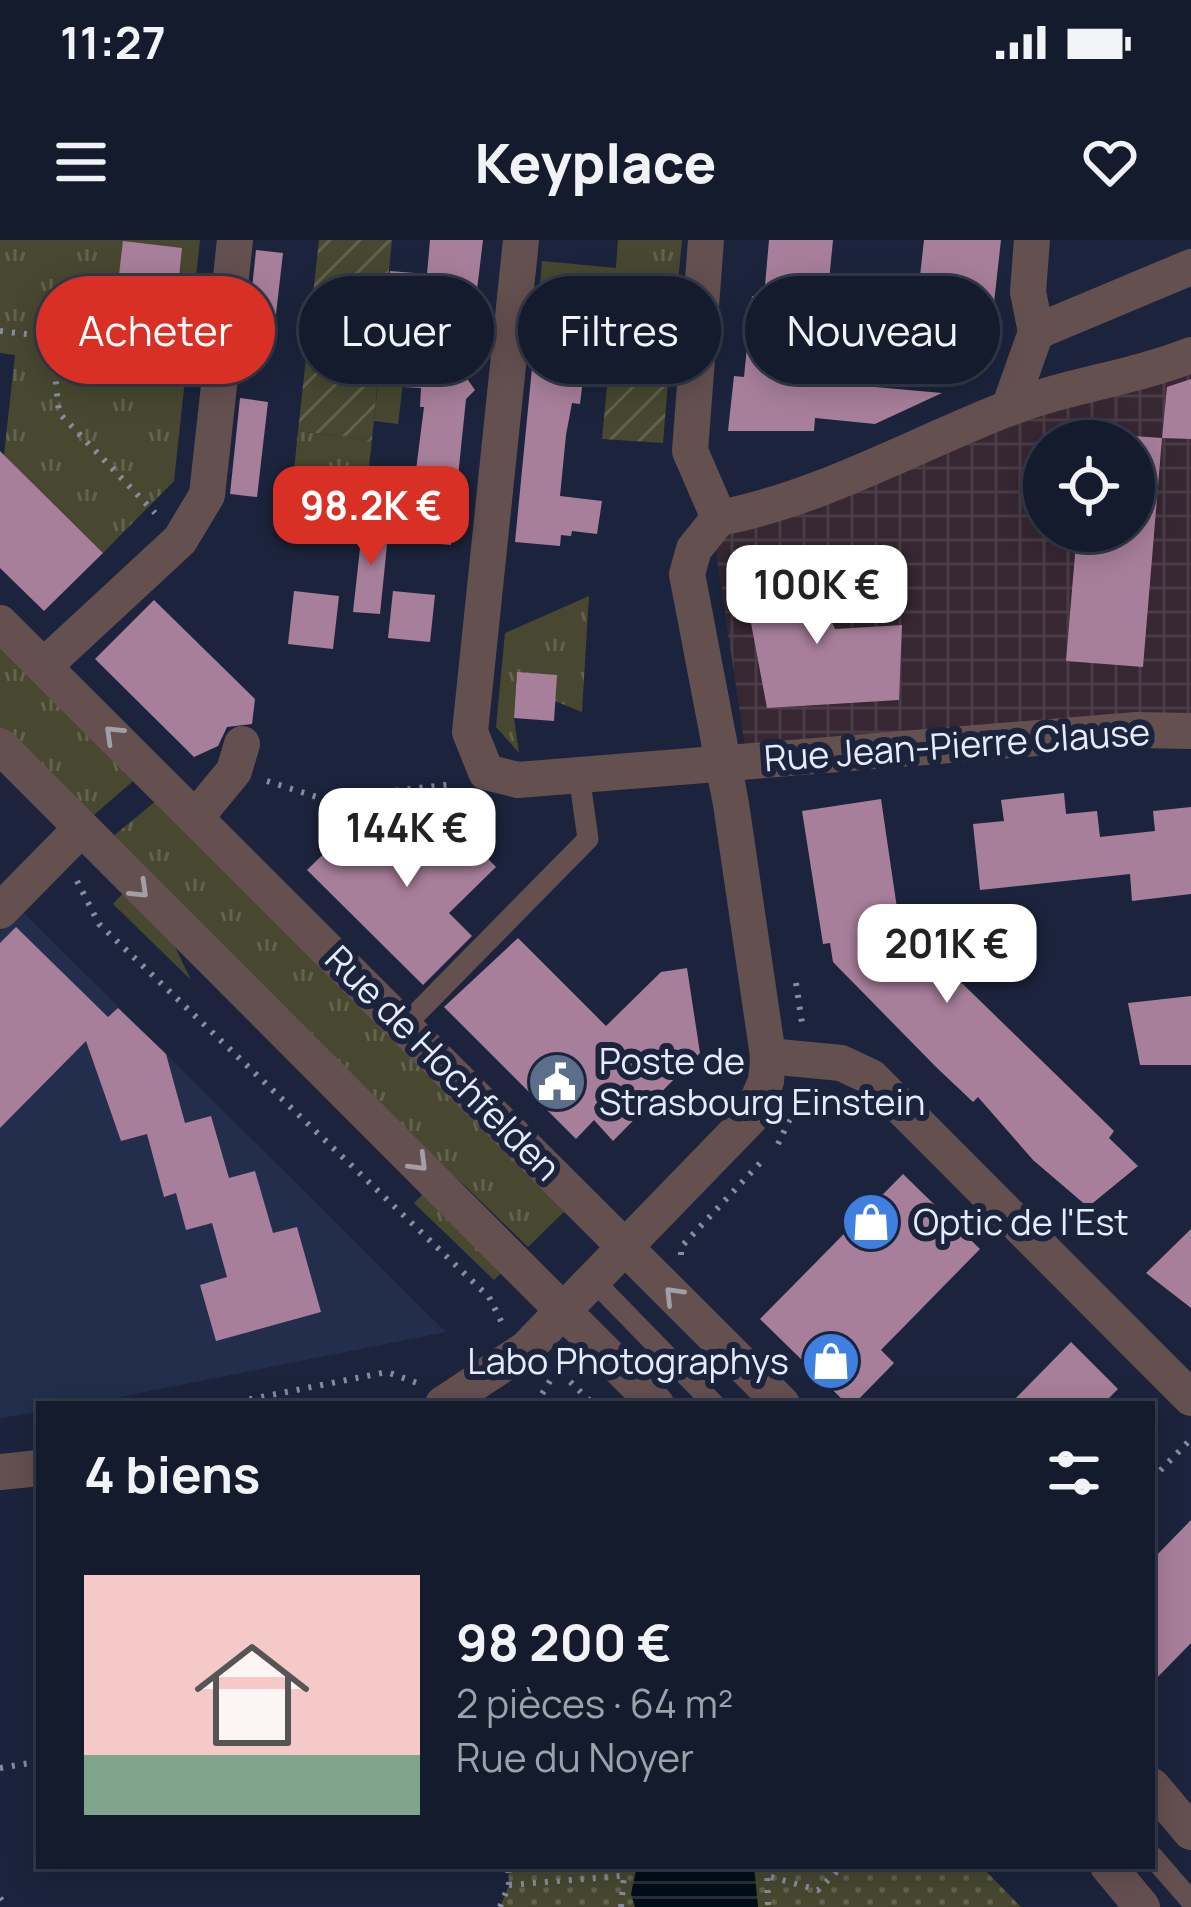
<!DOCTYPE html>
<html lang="fr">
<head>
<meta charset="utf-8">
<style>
	body { margin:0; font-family:Manrope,sans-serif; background:#212839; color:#f1f3f6; height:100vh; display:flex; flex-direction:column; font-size:45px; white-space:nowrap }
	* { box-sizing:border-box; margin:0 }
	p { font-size:39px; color:#9da1aa }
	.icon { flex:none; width:66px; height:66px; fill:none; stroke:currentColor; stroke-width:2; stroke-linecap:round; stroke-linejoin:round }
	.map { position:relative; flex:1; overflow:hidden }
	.details { position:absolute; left:36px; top:1161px; width:1119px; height:468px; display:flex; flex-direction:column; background:#141b2d; border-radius:0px; box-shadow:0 6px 30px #0003,0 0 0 3px #333949 }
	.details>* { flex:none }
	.hud { position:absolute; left:36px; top:36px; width:1119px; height:108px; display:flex; gap:24px }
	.tools { position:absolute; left:1023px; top:180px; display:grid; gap:24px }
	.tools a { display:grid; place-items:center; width:132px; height:132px; border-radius:50%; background:#141b2d; box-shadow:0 6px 30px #0003,0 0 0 3px #333949; font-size:60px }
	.price { position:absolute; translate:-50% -102px; padding:0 27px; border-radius:24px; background:#fff; color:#222; font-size:39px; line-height:78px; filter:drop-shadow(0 3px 6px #0008) }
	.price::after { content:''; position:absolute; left:50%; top:72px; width:36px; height:27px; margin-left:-18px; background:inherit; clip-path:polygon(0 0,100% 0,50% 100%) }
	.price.current { background:#d93025; color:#fff }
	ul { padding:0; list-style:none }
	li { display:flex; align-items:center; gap:36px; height:300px; padding:0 48px }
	li span { display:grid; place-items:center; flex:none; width:336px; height:240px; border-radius:0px; color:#555 }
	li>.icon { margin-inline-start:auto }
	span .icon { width:144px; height:144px; fill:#fffc; stroke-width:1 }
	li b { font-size:51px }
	h2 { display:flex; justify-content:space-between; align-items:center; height:144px; padding:0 48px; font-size:51px }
	.tag { padding:0 42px; border-radius:54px; background:#141b2d; box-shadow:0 6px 30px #0003,0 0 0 3px #333949; font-size:42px; line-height:108px }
	.tag.current { background:#d93025; color:#fff }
	.status { display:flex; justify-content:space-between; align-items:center; height:84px; padding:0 60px; background:#141b2d; direction:ltr }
	.status svg { height:33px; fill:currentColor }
	header { display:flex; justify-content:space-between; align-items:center; height:156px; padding:0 48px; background:#141b2d; font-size:54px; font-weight:800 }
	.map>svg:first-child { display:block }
	.built { fill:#222e4b }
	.industrial { fill:url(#industrial-grid); fill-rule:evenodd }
	.grass { fill:url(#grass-tufts) }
	.park { fill:url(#park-dots) }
	.garden { fill:url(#garden-furrows) }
	.water { fill:url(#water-rules) }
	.building { fill:#a87f9b }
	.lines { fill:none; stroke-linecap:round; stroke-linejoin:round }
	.path { stroke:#858da1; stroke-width:6; stroke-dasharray:3 9; stroke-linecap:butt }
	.lane { stroke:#655050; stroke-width:21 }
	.street { stroke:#655050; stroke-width:36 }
	.oneway { stroke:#a49ea6 }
	.labels { text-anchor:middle; stroke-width:12; stroke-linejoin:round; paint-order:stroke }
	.street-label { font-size:36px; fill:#e4ebfb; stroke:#1b243c }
	.poi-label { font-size:36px; fill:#e4ebfb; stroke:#1b243c; text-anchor:start }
</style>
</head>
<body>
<div class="status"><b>11:27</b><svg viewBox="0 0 49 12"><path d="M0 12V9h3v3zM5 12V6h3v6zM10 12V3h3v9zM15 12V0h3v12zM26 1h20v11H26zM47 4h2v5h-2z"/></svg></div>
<header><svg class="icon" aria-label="menu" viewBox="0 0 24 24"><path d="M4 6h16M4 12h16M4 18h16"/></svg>Keyplace<svg class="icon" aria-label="heart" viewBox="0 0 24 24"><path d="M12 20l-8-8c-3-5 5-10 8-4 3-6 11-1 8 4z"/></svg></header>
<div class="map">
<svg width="1191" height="1667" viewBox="0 0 1191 1667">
	<defs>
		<pattern id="industrial-grid" width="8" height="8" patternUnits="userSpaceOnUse" patternTransform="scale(3)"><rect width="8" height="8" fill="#362732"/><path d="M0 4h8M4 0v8" fill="none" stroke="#493c46"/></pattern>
		<pattern id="grass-tufts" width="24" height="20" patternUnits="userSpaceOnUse" patternTransform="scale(3)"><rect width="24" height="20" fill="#47482f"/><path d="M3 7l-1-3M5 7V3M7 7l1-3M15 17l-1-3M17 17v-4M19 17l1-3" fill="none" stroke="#61634e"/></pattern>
		<pattern id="park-dots" width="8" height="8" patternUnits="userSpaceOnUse" patternTransform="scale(3)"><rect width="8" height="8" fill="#47482f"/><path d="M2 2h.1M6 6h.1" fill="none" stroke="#61634e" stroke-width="1.8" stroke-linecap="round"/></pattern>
		<pattern id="garden-furrows" width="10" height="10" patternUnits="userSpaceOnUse" patternTransform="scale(3)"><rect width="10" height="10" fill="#47482f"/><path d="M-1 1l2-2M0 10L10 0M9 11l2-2" fill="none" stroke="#61634e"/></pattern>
		<pattern id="water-rules" width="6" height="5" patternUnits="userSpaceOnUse" patternTransform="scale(3)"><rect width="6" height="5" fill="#000e19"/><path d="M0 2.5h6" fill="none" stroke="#25313b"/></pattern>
	</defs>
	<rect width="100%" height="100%" fill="#1b243c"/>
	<path class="built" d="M22,671l424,421 -361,72h-46v8l-39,6v-486z"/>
	<path class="industrial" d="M1191,100v405l-446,2 -34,-228zM1044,201h90v90h-90z"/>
	<g class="grass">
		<path d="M0,0h200l-26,241 -71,72 -99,-98 11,-100 -15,-2z"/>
		<path d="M618,0h64l-14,142 -60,-6 6,-73 -75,-6 3,-36 74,7z"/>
		<path d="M381,116l25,3 -8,65 -24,-3z"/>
		<path d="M298,191l74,9 -6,52 -73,-11z"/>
		<path d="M589,356l-7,116 -27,-11 -38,-28 -3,45 5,35 -23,-26 9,-94z"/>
		<path d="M0,396l140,139 -53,46 -87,-88z"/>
		<path d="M162,556l409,409 -43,42 -66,-64 -49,-39 -307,-302z"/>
		<path d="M127,649l37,35 27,56 -78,-76z"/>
		<path d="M429,948l75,82 -10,10 -80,-77z"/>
	</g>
	<path class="park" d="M508,1626h473l40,41h-521l9,-22z"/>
	<g class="garden">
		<path d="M319,0h73l-20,200 -74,-9z"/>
		<path d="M608,136l60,6 -5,61 -61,-4z"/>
	</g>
	<path class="water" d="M637,1626h117l4,41h-123l-4,-13z"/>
	<g class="building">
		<path d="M430,0h53l-15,125v15l7,10 -9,9 -15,146 -44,-4 17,-134h-4l1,-19 -18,-1 3,-28 -25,-3 9,-85 37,3z"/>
		<path d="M769,0h64l-14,142 123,11 -67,31 -60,-6 -1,13h-86l6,-55 10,1 8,-81 12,1z"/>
		<path d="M924,0h77l-10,90 -19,-3 -3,20 -31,-4 2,-10 -26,-3z"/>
		<path d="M123,1l59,7 -12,118 -61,-7z"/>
		<path d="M256,10l27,3 -11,96 -26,-3z"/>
		<path d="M536,87l41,4 -2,13 12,2 -7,58 -8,-1 -6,32 -6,61 42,5 -5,33 -25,-3 -1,5 -10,-1 -1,11 -45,-4z"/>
		<path d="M1191,139v60l-29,-1 5,-51z"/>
		<path d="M240,158l28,4 -11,95 -27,-3z"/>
		<path d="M1134,196l28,2 -19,229 -77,-6 11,-130h57z"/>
		<path d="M0,211l103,102 -59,58 -44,-43z"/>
		<path d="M313,242l35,4 -5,46 -36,-4z"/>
		<path d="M363,281l26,4 -9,89 -27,-2z"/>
		<path d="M804,320l31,69 67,-4 -3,75 -132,8 -23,-122z"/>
		<path d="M294,351l45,5 -6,53 -45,-5z"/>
		<path d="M393,351l42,4 -5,47 -42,-4z"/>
		<path d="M154,360l101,99 -3,25 -25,3 -9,19 -24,11 -99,-98z"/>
		<path d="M517,432l40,3 -3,46 -40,-3z"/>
		<path d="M1064,553l2,21 31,-3 3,26 55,-6 -2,-20 38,-4v87l-59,7 -2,-27 -150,16 -7,-66 31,-3 -3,-21z"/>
		<path d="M881,559l18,123 215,209 -5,7 29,28 -50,41 -55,-47 -55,-63 -5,5 -37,-35 -103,-105 -3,-19 -7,1 -21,-133z"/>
		<path d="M444,574l52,53 -47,46 23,23 -49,49 -116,-115 51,-50 36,36z"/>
		<path d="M16,687l92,90 10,-9 48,46 19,69 26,-7 18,62 26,-7 18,62 24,-6 24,85 -105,29 -16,-56 27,-8 -15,-54 -26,7 -10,-37 -12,4 -17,-63 -26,7 -35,-100 -86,87v-185z"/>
		<path d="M518,698l88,88 55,-54 26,-4 13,85 -87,88 -19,-21 -18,19 -132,-132z"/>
		<path d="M1191,756v69h-51l-12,-62z"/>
		<path d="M903,934l77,75 -99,101 13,13 -40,41h-7l-87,-85z"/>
		<path d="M1191,989v79l-45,-35z"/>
		<path d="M1071,1102l47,47 -15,15h-93z"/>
		<path d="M1191,1280v123l-39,40v-123z"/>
	</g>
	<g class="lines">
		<g class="path">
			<path d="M0,91l51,6 8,76 96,100"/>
			<path d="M267,541l56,18 131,-15"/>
			<path d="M77,641l22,43 390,373 13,26"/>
			<path d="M796,743l6,40"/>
			<path d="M778,904l20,-42"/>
			<path d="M681,1015v-8l80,-85"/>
			<path d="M553,1125l40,39"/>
			<path d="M226,1164l161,-32 33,12"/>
			<path d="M536,1164l20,-33"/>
			<path d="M1152,1239l39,-40"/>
			<path d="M0,1528l36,-6"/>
			<path d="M767,1626l1,41"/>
			<path d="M771,1637l47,13 24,-24"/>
			<path d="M509,1645l111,-9"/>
			<path d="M0,1658l6,9"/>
			<path d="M500,1667l9,-22 -1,-19"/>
			<path d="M621,1667l4,-41"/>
		</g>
		<g class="lane">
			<path d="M406,784l182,-185 -9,-64"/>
			<path d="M592,1039l122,125"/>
			<path d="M1152,1616l39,45"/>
		</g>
		<g class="street">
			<path d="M521,0l-51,492 16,40 32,8 618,-50 55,1"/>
			<path d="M1032,0l-4,52 8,40"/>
			<path d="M1009,168l27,-76 155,-65"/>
			<path d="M719,278c100,-19 191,-71 285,-108 60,-24 126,-31 187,-55"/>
			<path d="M0,383l782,781"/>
			<path d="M44,426l136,-126 27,-45 28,-255"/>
			<path d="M0,506l656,658"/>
			<path d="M196,577l38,-46 8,-27"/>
			<path d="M0,671l72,-73"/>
			<path d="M768,816l73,7 30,14 320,321"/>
			<path d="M443,1164l83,-55 224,-231 16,-37 2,-25 -37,-252 -44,-230 7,-25 25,-31 -29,-67 16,-211"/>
			<path d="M0,1232l39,-4"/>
			<path d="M1152,1546l39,46"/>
			<path d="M1108,1626l34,41"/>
		</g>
	</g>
	<defs><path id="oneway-chevron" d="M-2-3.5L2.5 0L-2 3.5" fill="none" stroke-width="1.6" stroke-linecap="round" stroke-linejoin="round" transform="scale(3)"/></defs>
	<g class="oneway">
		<use href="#oneway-chevron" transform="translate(113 494) rotate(-136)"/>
		<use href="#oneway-chevron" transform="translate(140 650) rotate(44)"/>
		<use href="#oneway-chevron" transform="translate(419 923) rotate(45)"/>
		<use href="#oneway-chevron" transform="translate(673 1055) rotate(-134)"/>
	</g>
	<defs>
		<g id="civic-disc" transform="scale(3)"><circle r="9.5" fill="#5c6f8a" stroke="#1b243c"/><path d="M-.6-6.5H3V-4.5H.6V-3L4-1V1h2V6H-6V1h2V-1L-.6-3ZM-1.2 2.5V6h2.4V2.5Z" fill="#fff"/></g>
		<g id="shop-disc" transform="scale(3)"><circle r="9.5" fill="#3f7fe0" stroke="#1b243c"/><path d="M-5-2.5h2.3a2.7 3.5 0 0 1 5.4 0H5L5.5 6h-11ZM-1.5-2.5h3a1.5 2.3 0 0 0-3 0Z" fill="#fff"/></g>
	</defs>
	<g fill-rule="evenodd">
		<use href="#civic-disc" x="557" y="842"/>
		<use href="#shop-disc" x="871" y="982"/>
		<use href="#shop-disc" x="831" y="1121"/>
	</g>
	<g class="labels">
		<g class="street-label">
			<text transform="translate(957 505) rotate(-4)" y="13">Rue Jean-Pierre Clause</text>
			<text transform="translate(443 823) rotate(45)" y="13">Rue de Hochfelden</text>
		</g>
		<g class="poi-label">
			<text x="599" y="834">Poste de<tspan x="599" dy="41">Strasbourg Einstein</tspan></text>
			<text x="913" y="995">Optic de l'Est</text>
			<text x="789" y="1134" text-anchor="end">Labo Photographys</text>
		</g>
	</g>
</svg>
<div class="tools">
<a><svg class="icon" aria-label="locate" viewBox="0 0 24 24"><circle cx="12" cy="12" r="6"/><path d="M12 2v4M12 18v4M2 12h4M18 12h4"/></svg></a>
</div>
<b class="price current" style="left:371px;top:328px">98.2K €</b>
<b class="price" style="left:817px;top:407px">100K €</b>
<b class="price" style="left:407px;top:650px">144K €</b>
<b class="price" style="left:947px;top:766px">201K €</b>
<div class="hud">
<a class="tag current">Acheter</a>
<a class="tag">Louer</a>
<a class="tag">Filtres</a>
<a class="tag">Nouveau</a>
</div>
<section class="details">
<h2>4 biens<svg class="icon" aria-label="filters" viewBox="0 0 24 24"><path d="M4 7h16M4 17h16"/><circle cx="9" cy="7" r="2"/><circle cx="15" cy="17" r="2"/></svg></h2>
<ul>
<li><span style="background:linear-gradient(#f6c9c9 75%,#7fa58c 0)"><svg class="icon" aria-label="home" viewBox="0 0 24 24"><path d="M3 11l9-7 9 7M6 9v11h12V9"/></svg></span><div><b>98 200 €</b><p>2 pièces · 64 m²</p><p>Rue du Noyer</p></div></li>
</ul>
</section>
</div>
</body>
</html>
